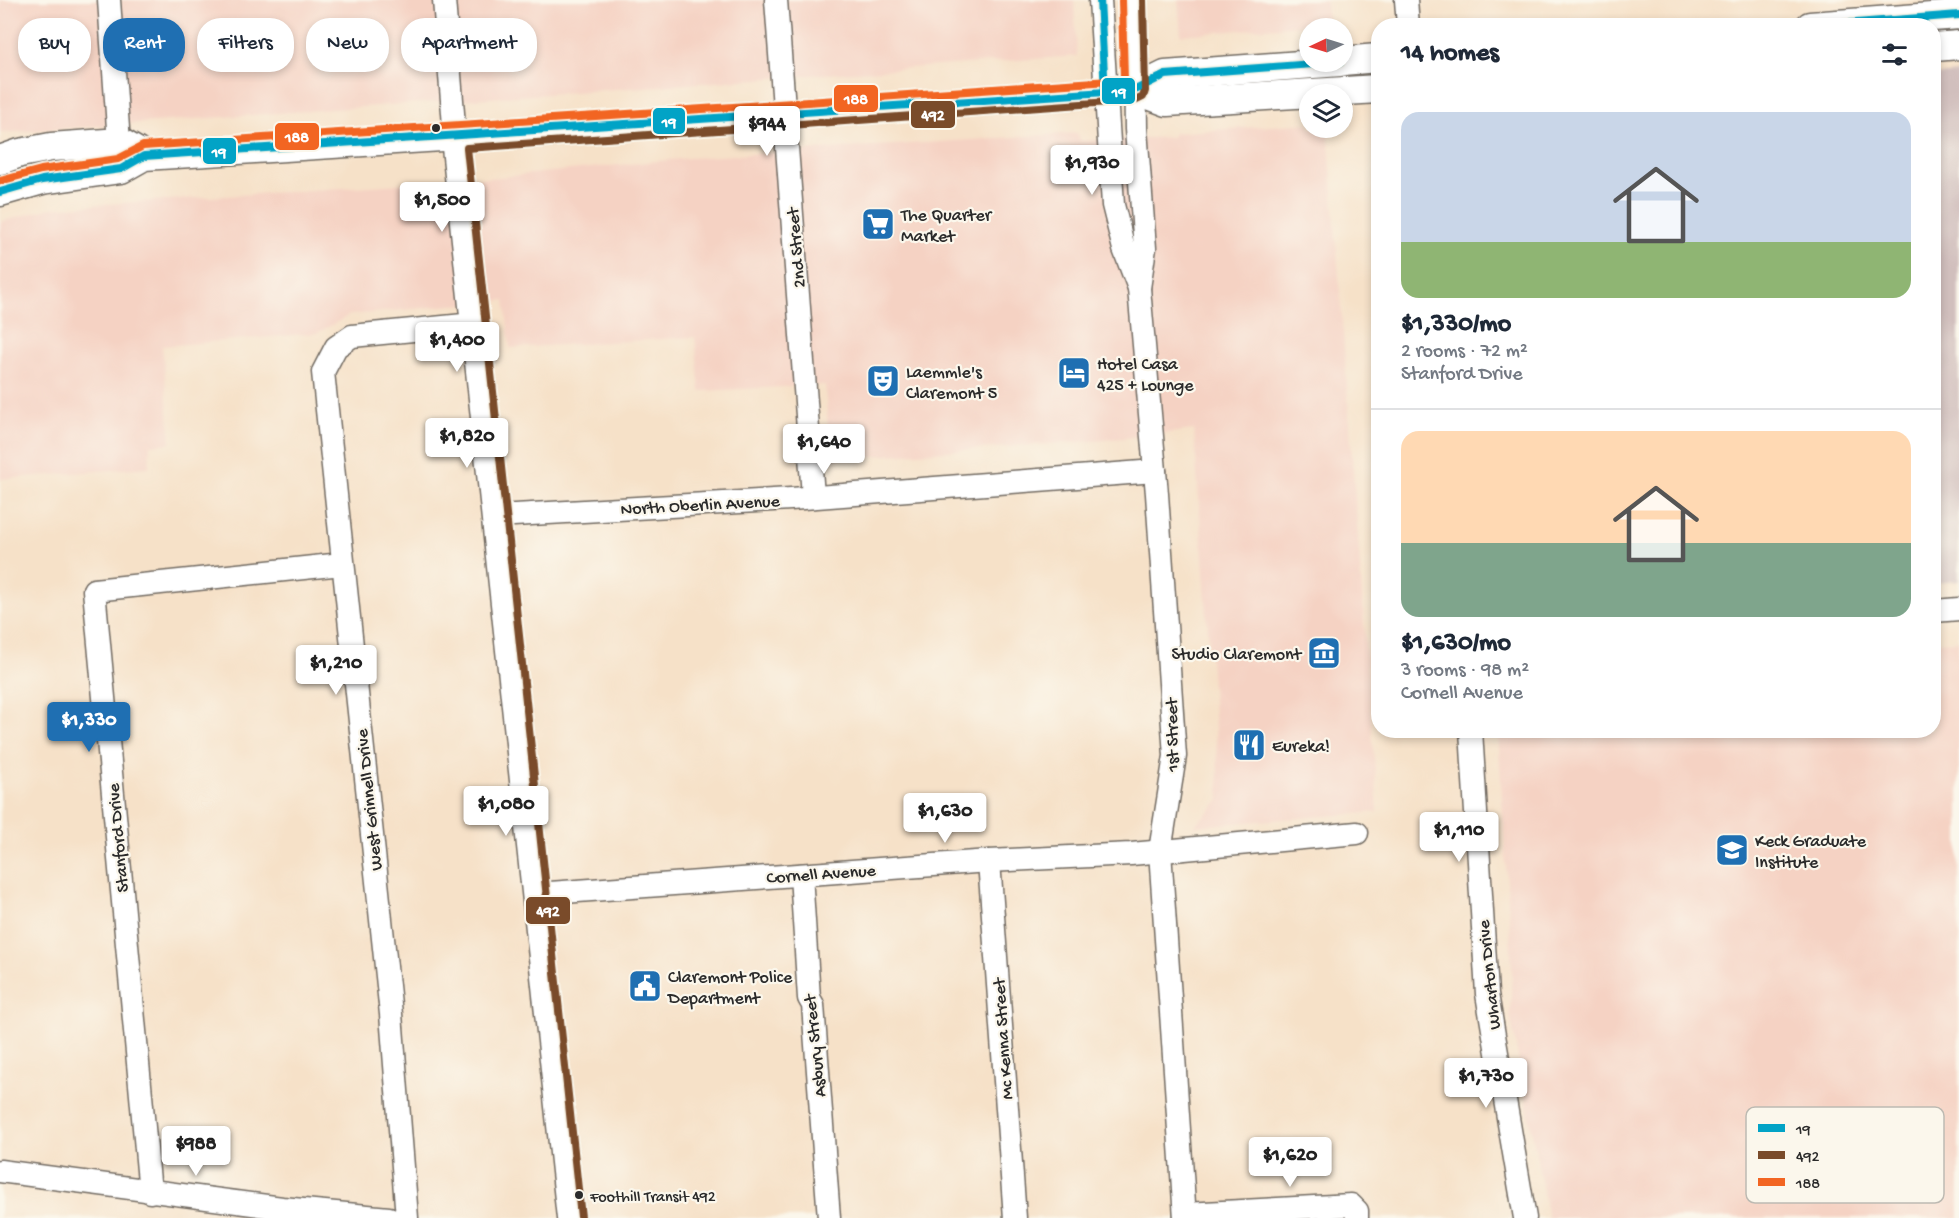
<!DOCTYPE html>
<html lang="en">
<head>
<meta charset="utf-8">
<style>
	body { margin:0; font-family:"Gochi Hand",sans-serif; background:#f2f2f3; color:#1f2937; height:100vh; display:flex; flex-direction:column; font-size:22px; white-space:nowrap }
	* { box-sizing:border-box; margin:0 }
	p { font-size:20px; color:#747a83 }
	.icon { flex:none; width:33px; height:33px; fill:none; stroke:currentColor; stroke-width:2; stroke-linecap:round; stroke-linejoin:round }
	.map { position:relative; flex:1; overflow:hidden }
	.details { position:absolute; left:1371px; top:18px; width:570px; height:720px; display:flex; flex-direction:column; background:#fff; border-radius:24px; box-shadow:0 3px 9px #0003 }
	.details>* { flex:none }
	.guide { position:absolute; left:18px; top:18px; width:570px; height:54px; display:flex; gap:12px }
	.needle { width:39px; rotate:266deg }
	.controls { position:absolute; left:1299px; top:18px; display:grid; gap:12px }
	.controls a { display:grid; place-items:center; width:54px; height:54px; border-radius:50%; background:#fff; box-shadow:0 3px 9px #0003; font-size:30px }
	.price { position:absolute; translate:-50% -51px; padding:0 14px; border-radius:6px; background:#fff; color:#222; font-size:20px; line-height:39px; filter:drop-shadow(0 2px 3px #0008) }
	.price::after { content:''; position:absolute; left:50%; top:36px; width:18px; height:14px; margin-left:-9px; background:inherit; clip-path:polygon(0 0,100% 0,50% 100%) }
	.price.on { background:#1f6fb2; color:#fff }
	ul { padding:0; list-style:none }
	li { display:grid; align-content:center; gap:12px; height:318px; padding:0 30px }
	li+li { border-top:2px solid #e0e1e3 }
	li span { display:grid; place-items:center; height:186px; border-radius:18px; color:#555 }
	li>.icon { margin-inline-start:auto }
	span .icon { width:108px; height:108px; fill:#fffc; stroke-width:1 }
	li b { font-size:26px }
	h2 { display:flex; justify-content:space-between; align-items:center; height:72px; padding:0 30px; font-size:26px }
	.pill { padding:0 21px; border-radius:24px; background:#fff; box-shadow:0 3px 9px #0003; font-size:21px; line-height:54px }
	.pill.on { background:#1f6fb2; color:#fff }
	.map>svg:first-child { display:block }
	.built { fill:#f5d2c3 }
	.industrial { fill:#d1bfbd }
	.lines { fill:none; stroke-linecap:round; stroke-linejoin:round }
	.minor-casing { stroke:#726b62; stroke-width:25 }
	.major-casing { stroke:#726b62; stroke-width:31 }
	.minor { stroke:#fff; stroke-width:22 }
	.major { stroke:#fff; stroke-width:28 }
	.bus-1-casing { stroke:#fbf7ec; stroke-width:12 }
	.bus-2-casing { stroke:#fbf7ec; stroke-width:12 }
	.bus-3-casing { stroke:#fbf7ec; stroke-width:12 }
	.bus-1 { stroke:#02a3c6; stroke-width:8 }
	.bus-2 { stroke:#7a4b2a; stroke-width:8 }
	.bus-3 { stroke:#f26522; stroke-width:8 }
	.bus-dot { fill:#2b2b2b; stroke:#fbf7ec; stroke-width:2 }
	.labels { text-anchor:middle; stroke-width:4.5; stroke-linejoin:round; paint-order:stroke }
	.bus-label { font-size:16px; fill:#2b2b2b; stroke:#fbf7ec; text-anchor:start }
	.poi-label { font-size:18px; fill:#2b2b2b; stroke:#fbf7ec; text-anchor:start }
	.street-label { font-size:18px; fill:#2b2b2b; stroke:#fbf7ec }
	.key { fill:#fbf7ec; stroke:#bdbab2; stroke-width:1.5 }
	.key-label { font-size:16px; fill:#2b2b2b }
	.line-badge { stroke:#fbf7ec; stroke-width:2 }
	.badge-label { font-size:16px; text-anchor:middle; font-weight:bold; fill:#fff }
</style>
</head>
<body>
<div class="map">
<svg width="1959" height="1218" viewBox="0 0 1959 1218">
	<rect width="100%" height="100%" fill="#fbf7ec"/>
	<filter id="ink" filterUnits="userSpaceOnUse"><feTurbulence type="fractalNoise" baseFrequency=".0167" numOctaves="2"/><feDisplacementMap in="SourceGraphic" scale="12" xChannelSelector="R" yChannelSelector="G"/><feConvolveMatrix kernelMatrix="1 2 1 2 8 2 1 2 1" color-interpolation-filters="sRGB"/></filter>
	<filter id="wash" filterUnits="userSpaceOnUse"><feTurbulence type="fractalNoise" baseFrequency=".008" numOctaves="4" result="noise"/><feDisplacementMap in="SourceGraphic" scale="24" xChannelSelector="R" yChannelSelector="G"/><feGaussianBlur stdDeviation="1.35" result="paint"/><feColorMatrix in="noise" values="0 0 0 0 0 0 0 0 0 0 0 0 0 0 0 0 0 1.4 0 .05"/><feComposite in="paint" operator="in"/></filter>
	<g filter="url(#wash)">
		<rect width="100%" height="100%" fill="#f6e1c8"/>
		<g class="built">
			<path d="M0,0h1074l3,56 -1077,77z"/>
			<path d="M1178,0h148l1,23 -146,12z"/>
			<path d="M1309,123l1,5h18l50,684 -184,14 26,-26 -26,-370 -88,10 -276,19 -5,-74 -125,6 -5,-54 -185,11 -5,-48 -155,15 -33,18 -155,13 9,97 -21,2 -1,22 -149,12v-257l51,-14 450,-31 188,-19 388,-25 4,8 91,-4 2,-4z"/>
			<path d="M1959,641v577h-411l-38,-204 2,-45 -14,-238 436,-1v-88z"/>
		</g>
		<path class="industrial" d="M1959,73v508l-25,2v-508z"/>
	</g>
	<g filter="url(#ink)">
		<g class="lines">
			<g class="minor-casing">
				<g id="minor">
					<path d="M109,0l11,157"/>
					<path d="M444,0l11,138"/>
					<path d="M776,0l37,496"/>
					<path d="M1100,0l13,205 11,44 15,39"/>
					<path d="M1132,0l3,53 1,76 9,119 -6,40 18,206 18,262 -15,95 25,367"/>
					<path d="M1406,0l2,26"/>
					<path d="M495,516l296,-17 364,-28"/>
					<path d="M1934,611l25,-2"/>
					<path d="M1471,730l16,264 38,224"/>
					<path d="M989,861l26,357"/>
					<path d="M801,875l8,123 4,7 16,213"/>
					<path d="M536,894l453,-33 142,-7 226,-21"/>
					<path d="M0,1171l282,37 107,10"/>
					<path d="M150,1192l-56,-602 248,-26"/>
					<path d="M1185,1214l166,-9 6,6v7"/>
					<path d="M407,1218l-16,-204 -68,-642 13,-25 16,-11 122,-12"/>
				</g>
			</g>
			<g class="major-casing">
				<g id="major">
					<path d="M1810,26l149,-11"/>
					<path d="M1934,47l25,-2"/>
					<path d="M1342,61l36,-3"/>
					<path d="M1135,90l32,12 211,-13"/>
					<path d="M455,138l116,1080"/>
					<path d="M0,160l20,-7 31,-6 69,-5 24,14"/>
					<path d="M0,192l42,-12 79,-11 23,-13c320,-19 641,-41 961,-64l30,-2 30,-15 175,-13"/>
				</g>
			</g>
			<use href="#minor" class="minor"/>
			<use href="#major" class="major"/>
			<g class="bus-1-casing">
				<g id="bus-1">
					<path d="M1100,0l5,92"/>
					<path d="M1817,26l142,-11"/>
					<path d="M0,192l42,-12 79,-11 23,-13 991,-66 30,-15 175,-13"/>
				</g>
			</g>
			<g class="bus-2-casing">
				<path id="bus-2" d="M581,1217l-114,-1069 670,-48 6,-3 2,-6 -2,-91"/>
			</g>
			<g class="bus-3-casing">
				<path id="bus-3" d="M0,181l41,-11 77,-11 25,-13c328,-19 654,-44 981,-66l-2,-79"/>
			</g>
			<use href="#bus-1" class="bus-1"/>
			<use href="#bus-2" class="bus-2"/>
			<use href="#bus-3" class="bus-3"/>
		</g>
	</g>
	<defs>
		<g id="supermarket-square" transform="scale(1.725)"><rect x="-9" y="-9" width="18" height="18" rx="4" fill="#1f6fb2" stroke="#fbf7ec"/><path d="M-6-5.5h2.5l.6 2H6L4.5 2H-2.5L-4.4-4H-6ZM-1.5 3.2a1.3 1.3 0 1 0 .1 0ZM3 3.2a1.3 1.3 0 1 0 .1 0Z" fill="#fff"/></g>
		<g id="hotel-square" transform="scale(1.725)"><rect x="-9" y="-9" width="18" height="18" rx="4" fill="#1f6fb2" stroke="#fbf7ec"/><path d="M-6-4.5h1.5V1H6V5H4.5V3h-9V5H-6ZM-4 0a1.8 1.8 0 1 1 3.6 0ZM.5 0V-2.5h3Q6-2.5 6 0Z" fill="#fff"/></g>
		<g id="theatre-square" transform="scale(1.725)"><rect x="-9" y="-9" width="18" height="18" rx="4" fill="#1f6fb2" stroke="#fbf7ec"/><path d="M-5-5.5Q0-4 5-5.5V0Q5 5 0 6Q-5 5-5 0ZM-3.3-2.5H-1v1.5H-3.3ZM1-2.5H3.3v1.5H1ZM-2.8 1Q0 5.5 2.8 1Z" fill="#fff"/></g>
		<g id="museum-square" transform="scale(1.725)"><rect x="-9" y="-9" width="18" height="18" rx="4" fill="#1f6fb2" stroke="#fbf7ec"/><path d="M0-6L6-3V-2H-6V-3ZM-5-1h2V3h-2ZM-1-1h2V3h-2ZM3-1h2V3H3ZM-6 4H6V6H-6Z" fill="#fff"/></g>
		<g id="restaurant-square" transform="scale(1.725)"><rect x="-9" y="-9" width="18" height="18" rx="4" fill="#1f6fb2" stroke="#fbf7ec"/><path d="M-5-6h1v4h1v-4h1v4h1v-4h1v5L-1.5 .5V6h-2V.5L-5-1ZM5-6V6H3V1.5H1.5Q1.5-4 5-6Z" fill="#fff"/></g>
		<g id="university-square" transform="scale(1.725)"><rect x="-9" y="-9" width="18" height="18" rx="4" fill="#1f6fb2" stroke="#fbf7ec"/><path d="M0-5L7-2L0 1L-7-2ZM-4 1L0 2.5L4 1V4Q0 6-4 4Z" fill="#fff"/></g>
		<g id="civic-square" transform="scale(1.725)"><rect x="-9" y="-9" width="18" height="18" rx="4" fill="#1f6fb2" stroke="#fbf7ec"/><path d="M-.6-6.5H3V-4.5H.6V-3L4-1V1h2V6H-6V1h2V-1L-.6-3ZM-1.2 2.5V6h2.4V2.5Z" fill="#fff"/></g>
	</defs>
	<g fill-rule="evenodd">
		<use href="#supermarket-square" x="878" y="224"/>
		<use href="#hotel-square" x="1074" y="373"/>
		<use href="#theatre-square" x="883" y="381"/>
		<use href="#museum-square" x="1324" y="653"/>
		<use href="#restaurant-square" x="1249" y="745"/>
		<use href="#university-square" x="1732" y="850"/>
		<use href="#civic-square" x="645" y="986"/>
	</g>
	<g class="bus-dot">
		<circle cx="436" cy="128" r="5"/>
		<circle cx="579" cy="1195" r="5"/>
	</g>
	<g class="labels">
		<g class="bus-label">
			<text x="590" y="1201">Foothill Transit 492</text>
		</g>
		<g class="poi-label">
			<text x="901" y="220">The Quarter<tspan x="901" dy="21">Market</tspan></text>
			<text x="1097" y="369">Hotel Casa<tspan x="1097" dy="21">425 + Lounge</tspan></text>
			<text x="906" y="377">Laemmle's<tspan x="906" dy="21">Claremont 5</tspan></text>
			<text x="1301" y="659" text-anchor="end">Studio Claremont</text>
			<text x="1272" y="751">Eureka!</text>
			<text x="1755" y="846">Keck Graduate<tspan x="1755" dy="21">Institute</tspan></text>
			<text x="668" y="982">Claremont Police<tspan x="668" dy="21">Department</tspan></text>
		</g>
		<g class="street-label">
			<text transform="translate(795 248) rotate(-95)" y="6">2nd Street</text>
			<text transform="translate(700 504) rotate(-3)" y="6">North Oberlin Avenue</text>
			<text transform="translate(1171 735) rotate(-91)" y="6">1st Street</text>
			<text transform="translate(368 800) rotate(-96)" y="6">West Grinnell Drive</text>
			<text transform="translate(117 838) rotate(-95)" y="6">Stanford Drive</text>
			<text transform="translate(821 873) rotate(-4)" y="6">Cornell Avenue</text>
			<text transform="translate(1488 975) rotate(-96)" y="6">Wharton Drive</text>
			<text transform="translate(1002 1039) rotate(-94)" y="6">Mc Kenna Street</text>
			<text transform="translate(814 1046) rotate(-96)" y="6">Asbury Street</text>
		</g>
	</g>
	<rect x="1746" y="1107" width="198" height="96" rx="9" class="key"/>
	<rect x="1758" y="1124" width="27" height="8" fill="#02a3c6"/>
	<rect x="1758" y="1151" width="27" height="8" fill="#7a4b2a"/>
	<rect x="1758" y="1178" width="27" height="8" fill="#f26522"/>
	<g class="key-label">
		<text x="1796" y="1134">19</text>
		<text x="1796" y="1161">492</text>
		<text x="1796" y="1188">188</text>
	</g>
	<g class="line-badge">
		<rect x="1101" y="77" width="35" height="28" rx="6" fill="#02a3c6"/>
		<rect x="833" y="84" width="46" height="29" rx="6" fill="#f26522"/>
		<rect x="910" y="100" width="46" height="29" rx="6" fill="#7a4b2a"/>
		<rect x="652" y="107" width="34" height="28" rx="6" fill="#02a3c6"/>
		<rect x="274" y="122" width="46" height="29" rx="6" fill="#f26522"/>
		<rect x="202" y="137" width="35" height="28" rx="6" fill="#02a3c6"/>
		<rect x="525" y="896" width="46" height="29" rx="6" fill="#7a4b2a"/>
	</g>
	<g class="badge-label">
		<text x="1119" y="97">19</text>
		<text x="856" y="104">188</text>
		<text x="933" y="120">492</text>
		<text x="669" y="127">19</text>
		<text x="297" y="142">188</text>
		<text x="219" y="157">19</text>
		<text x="548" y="916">492</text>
	</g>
</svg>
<div class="controls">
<a><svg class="needle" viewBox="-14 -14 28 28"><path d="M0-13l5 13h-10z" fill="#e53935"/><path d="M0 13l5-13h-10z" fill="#747a83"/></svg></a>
<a><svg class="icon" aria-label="layers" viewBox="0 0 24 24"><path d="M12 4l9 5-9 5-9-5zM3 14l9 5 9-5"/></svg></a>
</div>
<b class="price" style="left:767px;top:157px">$944</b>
<b class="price" style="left:1092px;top:196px">$1,930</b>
<b class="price" style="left:442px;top:233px">$1,500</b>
<b class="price" style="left:457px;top:373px">$1,400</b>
<b class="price" style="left:467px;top:469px">$1,820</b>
<b class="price" style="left:824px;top:475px">$1,640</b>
<b class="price" style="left:336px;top:696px">$1,210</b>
<b class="price on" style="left:89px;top:753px">$1,330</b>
<b class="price" style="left:506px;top:837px">$1,080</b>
<b class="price" style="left:945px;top:844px">$1,630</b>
<b class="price" style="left:1459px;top:863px">$1,110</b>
<b class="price" style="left:1486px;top:1109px">$1,730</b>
<b class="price" style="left:196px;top:1177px">$988</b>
<b class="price" style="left:1290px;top:1188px">$1,620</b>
<div class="guide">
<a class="pill">Buy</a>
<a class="pill on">Rent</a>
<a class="pill">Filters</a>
<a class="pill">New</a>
<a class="pill">Apartment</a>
</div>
<section class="details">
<h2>14 homes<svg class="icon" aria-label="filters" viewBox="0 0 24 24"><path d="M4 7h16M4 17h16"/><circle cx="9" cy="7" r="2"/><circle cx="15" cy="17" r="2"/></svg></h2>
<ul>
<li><span style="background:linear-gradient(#c9d6e8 70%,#8fb573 0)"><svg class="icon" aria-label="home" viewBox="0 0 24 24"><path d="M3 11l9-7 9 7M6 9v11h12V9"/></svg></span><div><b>$1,330/mo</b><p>2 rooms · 72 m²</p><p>Stanford Drive</p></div></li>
<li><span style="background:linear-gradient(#ffd9b3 60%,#7fa58c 0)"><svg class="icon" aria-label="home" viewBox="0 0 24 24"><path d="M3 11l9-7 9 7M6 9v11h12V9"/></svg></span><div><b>$1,630/mo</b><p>3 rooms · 98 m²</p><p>Cornell Avenue</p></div></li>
</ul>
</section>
</div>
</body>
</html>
